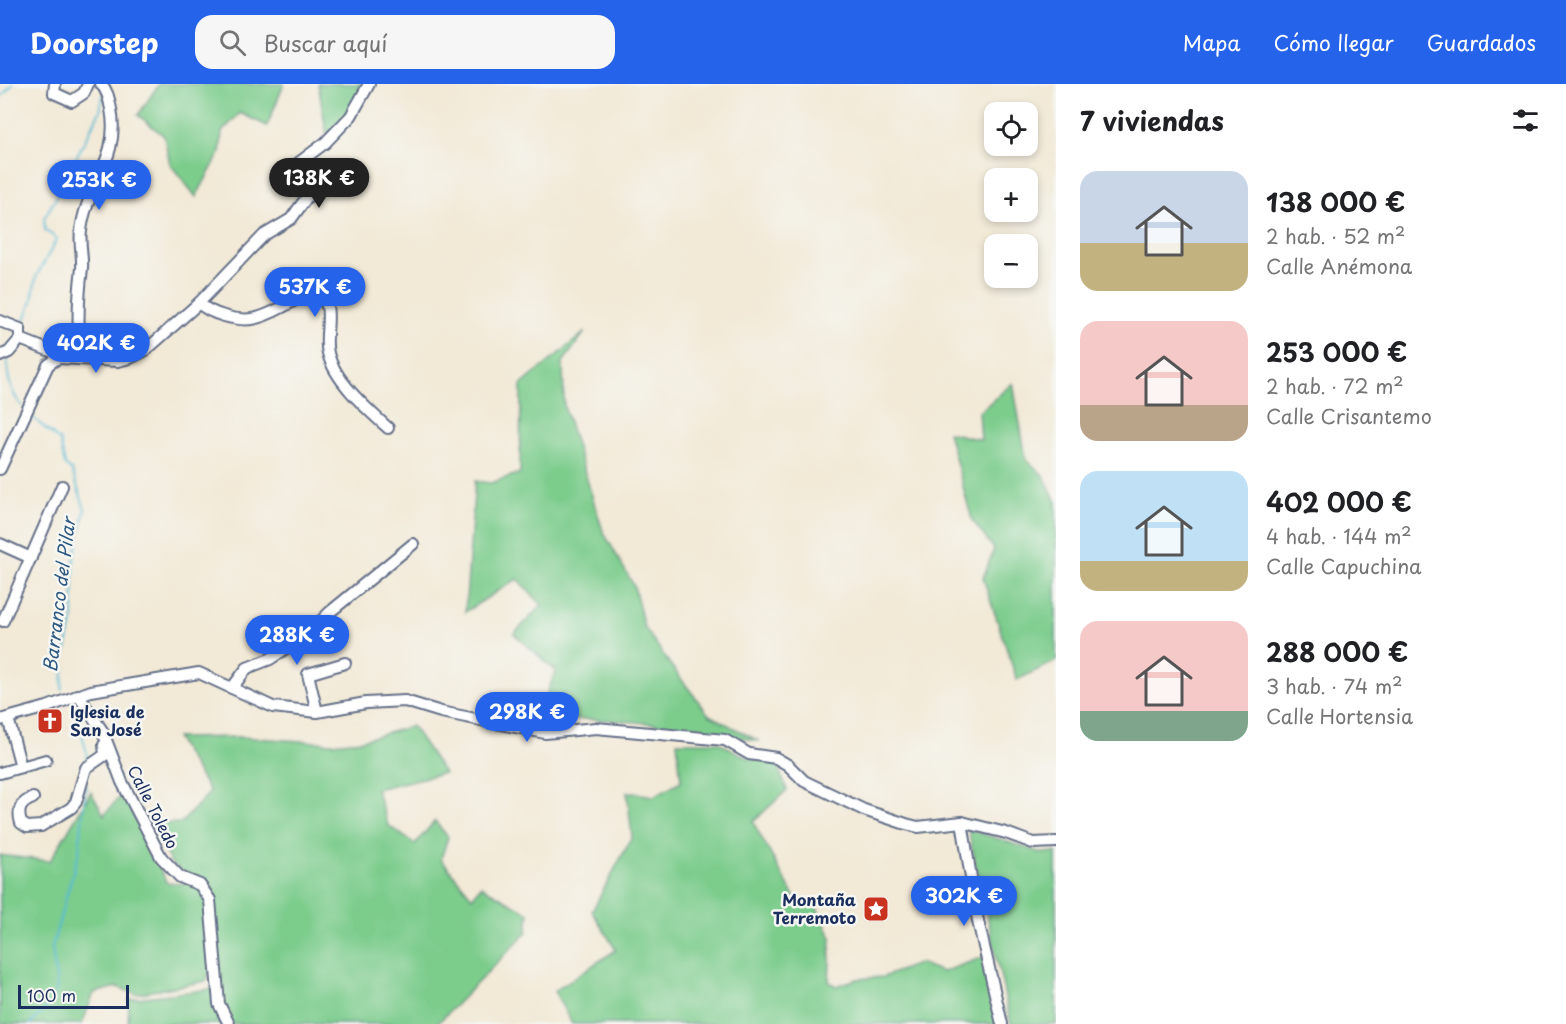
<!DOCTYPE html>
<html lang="es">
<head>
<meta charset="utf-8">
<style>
	body { margin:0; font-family:"Playpen Sans",sans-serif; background:#f6f6f6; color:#202124; height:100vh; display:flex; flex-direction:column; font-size:22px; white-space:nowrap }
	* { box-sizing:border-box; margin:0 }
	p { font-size:20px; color:#757577 }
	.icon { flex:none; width:33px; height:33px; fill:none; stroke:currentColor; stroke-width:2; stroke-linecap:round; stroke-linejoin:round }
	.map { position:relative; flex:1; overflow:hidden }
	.drawer { display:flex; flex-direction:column; background:#fff; width:510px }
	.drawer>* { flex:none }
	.buttons { position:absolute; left:984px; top:18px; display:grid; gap:12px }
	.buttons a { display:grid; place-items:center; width:54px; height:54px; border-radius:12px; background:#fff; box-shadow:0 3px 9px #0003; font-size:30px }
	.scale { position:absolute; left:18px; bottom:15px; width:111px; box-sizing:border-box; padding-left:6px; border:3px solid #1b2f5e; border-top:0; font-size:16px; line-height:21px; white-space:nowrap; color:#1b2f5e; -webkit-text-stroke:4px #f6f6f2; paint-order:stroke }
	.price { position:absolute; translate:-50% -51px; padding:0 14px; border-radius:21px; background:#2563eb; color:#fff; font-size:20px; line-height:39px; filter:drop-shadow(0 2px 3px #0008) }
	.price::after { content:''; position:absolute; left:50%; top:36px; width:18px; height:14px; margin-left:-9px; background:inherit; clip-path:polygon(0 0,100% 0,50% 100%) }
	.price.selected { background:#222; color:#fff }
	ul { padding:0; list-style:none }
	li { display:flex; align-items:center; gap:18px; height:150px; padding:0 24px }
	li span { display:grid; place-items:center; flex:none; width:168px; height:120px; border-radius:18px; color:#555 }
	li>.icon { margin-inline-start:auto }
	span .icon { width:72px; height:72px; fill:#fffc; stroke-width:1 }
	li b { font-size:26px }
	h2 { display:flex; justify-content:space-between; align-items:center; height:72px; padding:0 24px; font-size:26px }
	header { display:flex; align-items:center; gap:36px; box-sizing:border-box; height:84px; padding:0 30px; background:#2563eb; color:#fff }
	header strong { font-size:28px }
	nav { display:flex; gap:33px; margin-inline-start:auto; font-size:21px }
	.search { width:420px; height:54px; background:#f6f6f6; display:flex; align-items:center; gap:15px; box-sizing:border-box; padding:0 21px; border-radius:18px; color:#757577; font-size:22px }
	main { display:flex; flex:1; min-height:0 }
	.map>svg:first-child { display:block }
	.green { fill:#7ccc8c; stroke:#4c7e75; stroke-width:1.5 }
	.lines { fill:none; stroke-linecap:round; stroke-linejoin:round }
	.stream { stroke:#55b9d4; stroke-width:2 }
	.minor-casing { stroke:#667088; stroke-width:14 }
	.minor { stroke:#fff; stroke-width:10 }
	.labels { text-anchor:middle; stroke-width:5; stroke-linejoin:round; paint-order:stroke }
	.poi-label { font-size:16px; font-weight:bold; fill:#1b2f5e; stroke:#f6f6f2; text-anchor:start }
	.street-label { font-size:16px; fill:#1b2f5e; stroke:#f6f6f2 }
	.water-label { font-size:18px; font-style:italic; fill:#2c5881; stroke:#f6f6f2 }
</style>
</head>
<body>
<header>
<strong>Doorstep</strong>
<div class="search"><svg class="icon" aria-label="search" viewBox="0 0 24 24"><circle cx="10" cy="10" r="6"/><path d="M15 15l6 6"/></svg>Buscar aquí</div>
<nav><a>Mapa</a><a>Cómo llegar</a><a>Guardados</a></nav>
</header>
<main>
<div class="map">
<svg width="1056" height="940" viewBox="0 0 1056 940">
	<rect width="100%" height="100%" fill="#f6f6f2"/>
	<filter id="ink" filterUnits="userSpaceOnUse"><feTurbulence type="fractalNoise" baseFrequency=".0167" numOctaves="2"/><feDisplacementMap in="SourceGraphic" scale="12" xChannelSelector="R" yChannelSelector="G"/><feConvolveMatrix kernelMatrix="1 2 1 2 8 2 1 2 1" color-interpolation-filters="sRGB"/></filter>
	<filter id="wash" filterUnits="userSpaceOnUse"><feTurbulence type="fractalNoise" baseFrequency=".008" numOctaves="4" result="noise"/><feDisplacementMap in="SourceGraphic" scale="24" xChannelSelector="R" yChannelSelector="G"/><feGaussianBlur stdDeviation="1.35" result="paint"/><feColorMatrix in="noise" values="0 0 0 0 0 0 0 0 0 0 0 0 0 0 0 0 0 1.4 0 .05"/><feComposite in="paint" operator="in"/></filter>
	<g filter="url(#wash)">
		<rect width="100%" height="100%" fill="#f2e9d6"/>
		<g class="green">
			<path d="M159,0h125l-17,42 -27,-13 -18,19 -2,21 -24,44 -26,-33 -6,-28 -26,-21z"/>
			<path d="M318,0h46l-9,19 -28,32z"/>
			<path d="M585,248l-22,30 1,44 39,125 31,55 10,41 28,40 37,48 50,26c-74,-13 -147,-27 -223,-20l20,-50 -42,-37 28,-29 -25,-26 -52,33 10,-131 16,2 29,-10 1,-88z"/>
			<path d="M1013,299l13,76 18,17 12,26v159l-39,19 -34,-102 11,-29 -22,-29 -24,-88 33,8 -2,-28z"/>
			<path d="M412,642l32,47 -68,16 12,36 27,19 20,-23 13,16 -7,22 31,38 9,-11 48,27 -2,19 -90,92h-309l1,-25 82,-10 8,13 -12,-101 4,68 -5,12 -70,13 -19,-7 -23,6 -12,31h-82v-169l50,6 41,-69 13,23 19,-22 44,90 32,1 -28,-21 -22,-39 32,-1 29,-31 -34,-54 63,-1 93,6 30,-3z"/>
			<path d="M677,658h41l28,15 31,7 10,26 -34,32 44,80h17l17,35 -2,45 7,4 21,-7 26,-2 37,-14 22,9 42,-15 13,67h-425l-18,-33 62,-41 -24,-39 40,-74 -5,-45 27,4 27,-15z"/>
			<path d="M968,745l74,24 14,-1v172h-45z"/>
		</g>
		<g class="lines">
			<g class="stream">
				<path d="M0,14l13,-14"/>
				<path d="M23,241l9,-24 4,-24 21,-38 -12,-9 -1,-12 18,-30 2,-16 11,-12 25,-49 3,-16"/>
				<path d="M8,273c-2,19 2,35 14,49"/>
				<path d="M31,332l29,25 5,24 7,6 13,38 -11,50 -1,60 -9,39 -2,31"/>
				<path d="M75,622l12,48 -1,9"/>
				<path d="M30,940l21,-21 6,-16 -5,-40 27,-96 7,-67"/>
			</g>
		</g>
	</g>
	<g filter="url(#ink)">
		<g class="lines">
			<g class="minor-casing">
				<g id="minor">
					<path d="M55,0l-1,9 18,8 12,-8 4,-9"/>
					<path d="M199,219c11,11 37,18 53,16 14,-2 49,-20 58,-31 30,11 12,43 18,65 6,27 39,56 60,75"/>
					<path d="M0,237l20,8v10l33,13 5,6"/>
					<path d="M0,272l9,-4 11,-13"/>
					<path d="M81,275c-4,-31 -3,-60 1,-91 1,-12 -3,-25 -1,-37 5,-46 40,-72 30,-122 -2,-9 -3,-18 -10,-25"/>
					<path d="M0,385l48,-104 10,-7 60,3 12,-3 16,-8 53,-47 65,-68 27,-16 19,-26 -16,-18 -1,-8 32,-24 26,-27 18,-32"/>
					<path d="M0,460l31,14"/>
					<path d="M3,537l59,-135"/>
					<path d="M232,604l15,-20 23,-9 40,-27 20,-20 83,-68"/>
					<path d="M78,611l25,37 19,50 39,75 19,20 20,8 10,15 9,104 10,20"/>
					<path d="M317,628l-9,-38 37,-11"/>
					<path d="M8,634l13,49"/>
					<path d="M0,636l47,-13 44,-16 108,-18 74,34 44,5 49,-9 39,-2 36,11 104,21 51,-5 129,12 24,14 27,4 12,7 16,16 60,29 42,14 12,3 44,-5 44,11 27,10 23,-1"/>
					<path d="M0,689l46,-13"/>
					<path d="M33,714c-13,5 -16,12 -12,25l6,4 14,-1 30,-18 5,-6 10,-34 19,-13 -1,-10"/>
					<path d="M962,738l16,99 24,103"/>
				</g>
			</g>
			<use href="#minor" class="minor"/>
		</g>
	</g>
	<defs>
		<g id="church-square" transform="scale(1.35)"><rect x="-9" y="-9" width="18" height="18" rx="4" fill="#c8321e" stroke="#f6f6f2"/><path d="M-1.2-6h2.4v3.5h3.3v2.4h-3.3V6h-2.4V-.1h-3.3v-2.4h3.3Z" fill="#fff"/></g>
		<g id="sight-square" transform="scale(1.35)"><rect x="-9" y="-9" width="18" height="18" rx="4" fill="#c8321e" stroke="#f6f6f2"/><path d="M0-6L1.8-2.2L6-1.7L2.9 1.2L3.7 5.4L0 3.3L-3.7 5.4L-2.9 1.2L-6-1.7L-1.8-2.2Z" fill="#fff"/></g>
	</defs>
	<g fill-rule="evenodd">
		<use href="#church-square" x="50" y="637"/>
		<use href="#sight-square" x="876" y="825"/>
	</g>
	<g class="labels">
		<g class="poi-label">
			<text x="70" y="634">Iglesia de<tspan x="70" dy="18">San José</tspan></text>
			<text x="856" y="822" text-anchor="end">Montaña<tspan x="856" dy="18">Terremoto</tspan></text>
		</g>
		<g class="street-label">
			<text transform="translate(153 723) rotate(63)" y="6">Calle Toledo</text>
		</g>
		<g class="water-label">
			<text transform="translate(60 511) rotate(-83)" y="6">Barranco del Pilar</text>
		</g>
	</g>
</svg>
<div class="buttons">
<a><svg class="icon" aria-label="locate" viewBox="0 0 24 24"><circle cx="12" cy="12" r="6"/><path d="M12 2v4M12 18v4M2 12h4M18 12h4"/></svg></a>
<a>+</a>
<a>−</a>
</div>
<div class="scale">100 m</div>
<b class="price selected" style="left:319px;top:125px">138K €</b>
<b class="price" style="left:99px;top:127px">253K €</b>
<b class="price" style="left:315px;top:234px">537K €</b>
<b class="price" style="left:96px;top:290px">402K €</b>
<b class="price" style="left:297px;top:582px">288K €</b>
<b class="price" style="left:527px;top:659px">298K €</b>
<b class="price" style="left:964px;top:843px">302K €</b>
</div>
<section class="drawer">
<h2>7 viviendas<svg class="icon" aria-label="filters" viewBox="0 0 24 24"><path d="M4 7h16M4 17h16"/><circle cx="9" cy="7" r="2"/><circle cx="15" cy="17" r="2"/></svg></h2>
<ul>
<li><span style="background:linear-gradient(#c9d6e8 60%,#c2b280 0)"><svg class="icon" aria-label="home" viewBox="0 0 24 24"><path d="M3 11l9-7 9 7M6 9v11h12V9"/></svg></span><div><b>138 000 €</b><p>2 hab. · 52 m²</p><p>Calle Anémona</p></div></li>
<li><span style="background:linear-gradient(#f6c9c9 70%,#b9a48a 0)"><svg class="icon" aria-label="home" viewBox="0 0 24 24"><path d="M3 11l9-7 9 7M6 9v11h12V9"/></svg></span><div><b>253 000 €</b><p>2 hab. · 72 m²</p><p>Calle Crisantemo</p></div></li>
<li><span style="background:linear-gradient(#bfe0f5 75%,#c2b280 0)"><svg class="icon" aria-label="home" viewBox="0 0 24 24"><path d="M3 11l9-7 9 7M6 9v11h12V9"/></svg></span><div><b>402 000 €</b><p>4 hab. · 144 m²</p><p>Calle Capuchina</p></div></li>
<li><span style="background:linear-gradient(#f6c9c9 75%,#7fa58c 0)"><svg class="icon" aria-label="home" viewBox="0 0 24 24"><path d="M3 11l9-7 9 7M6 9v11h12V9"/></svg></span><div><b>288 000 €</b><p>3 hab. · 74 m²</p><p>Calle Hortensia</p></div></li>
</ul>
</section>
</main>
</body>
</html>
